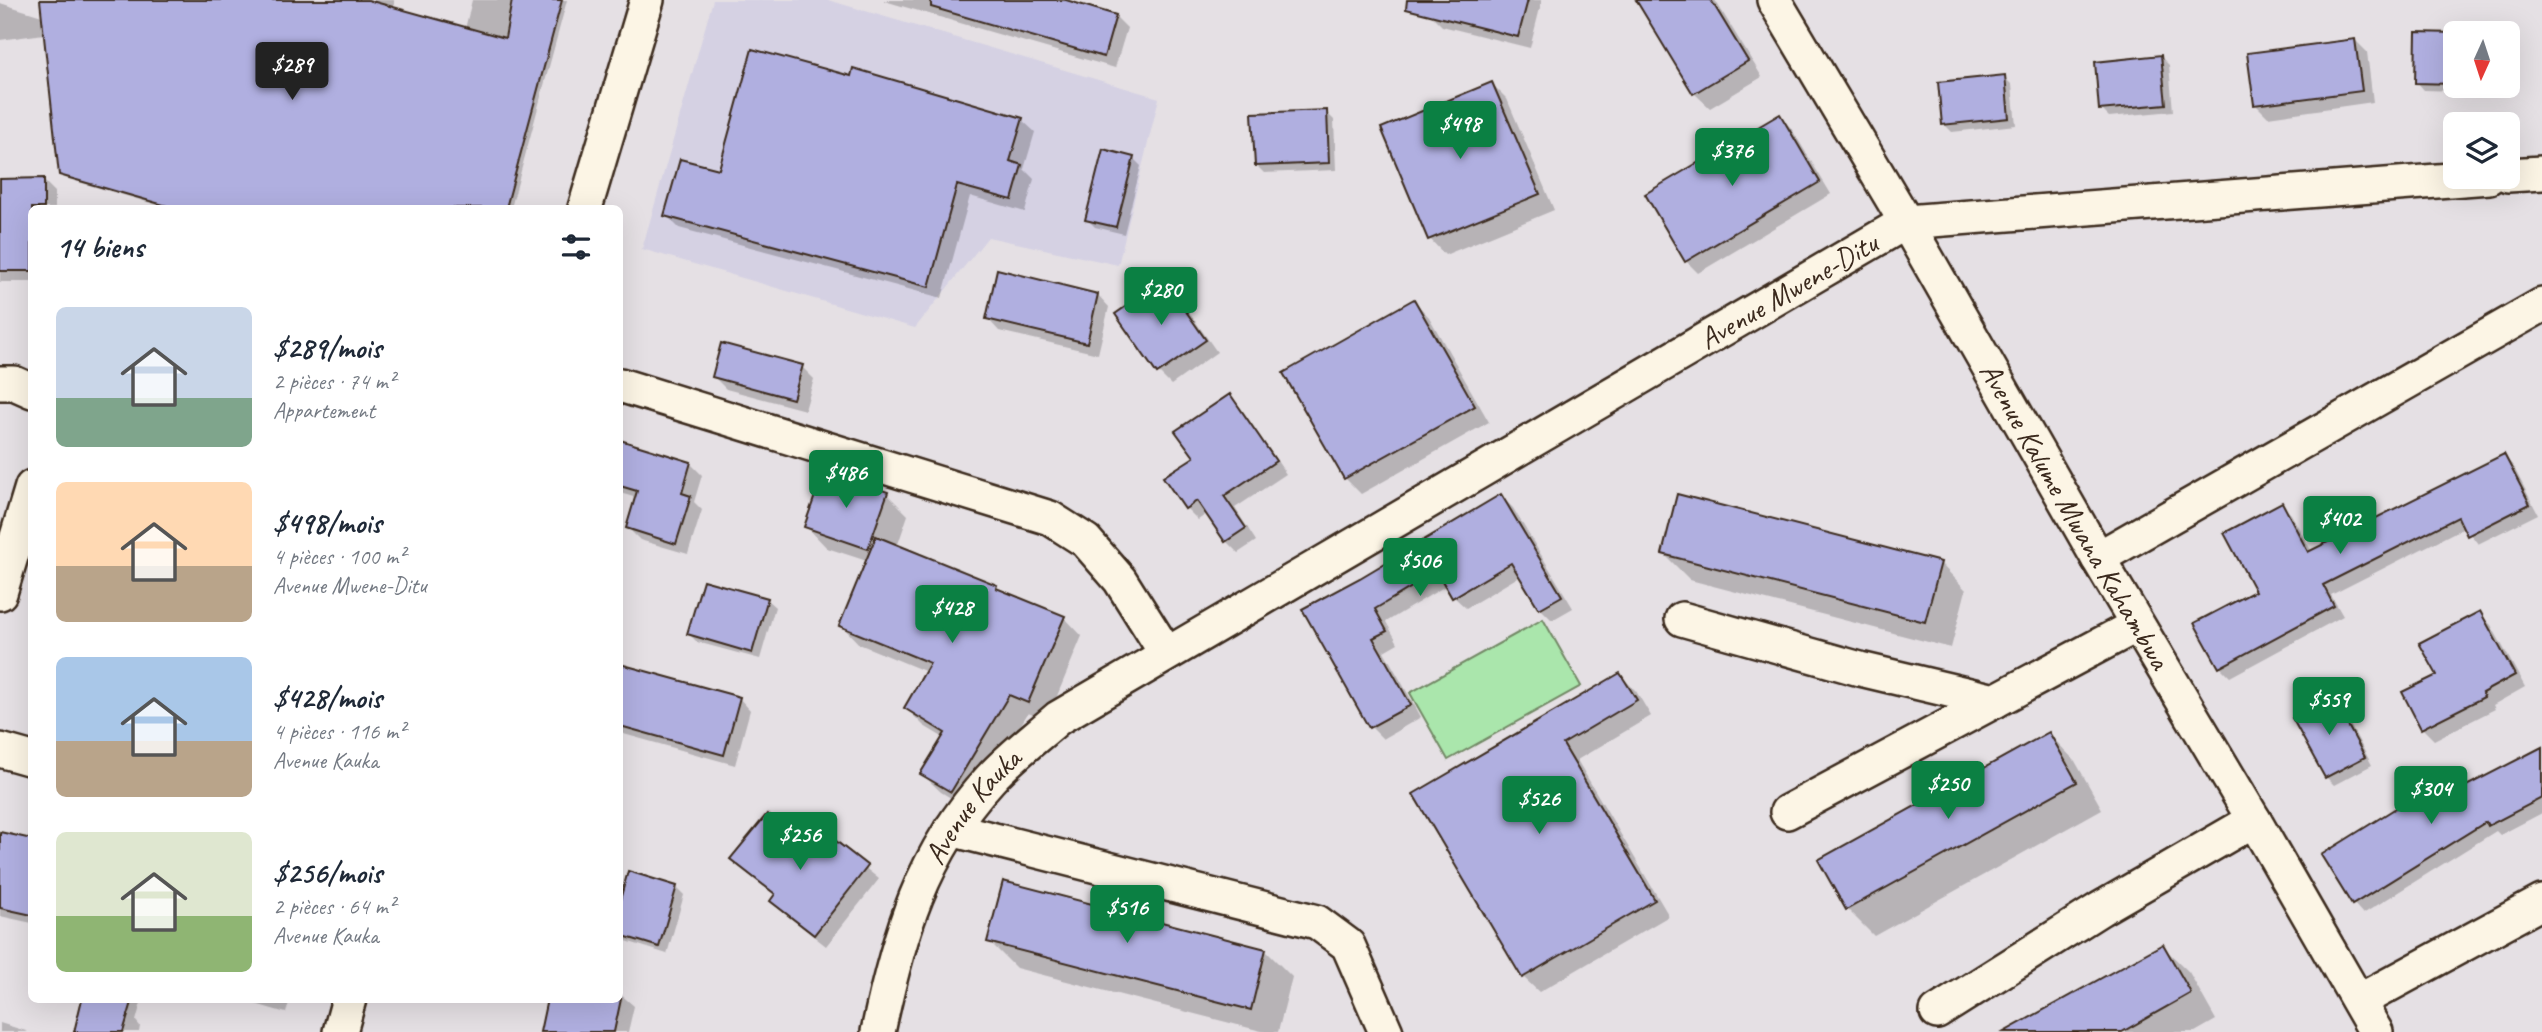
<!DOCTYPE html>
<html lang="fr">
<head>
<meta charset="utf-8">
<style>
	body { margin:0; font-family:Caveat,sans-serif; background:#f2f2f3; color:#1f2937; height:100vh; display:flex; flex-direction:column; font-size:26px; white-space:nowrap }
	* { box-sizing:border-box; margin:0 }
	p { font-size:23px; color:#747a83 }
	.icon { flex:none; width:38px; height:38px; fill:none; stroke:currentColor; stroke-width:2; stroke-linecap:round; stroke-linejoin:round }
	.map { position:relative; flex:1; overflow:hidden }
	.panel { position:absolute; left:28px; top:205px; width:595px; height:798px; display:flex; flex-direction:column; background:#fff; border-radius:10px; box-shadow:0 7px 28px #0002 }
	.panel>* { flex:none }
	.needle { width:46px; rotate:183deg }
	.buttons { position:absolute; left:2443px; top:21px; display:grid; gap:14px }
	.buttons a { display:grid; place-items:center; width:77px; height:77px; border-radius:10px; background:#fff; box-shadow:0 7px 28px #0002; font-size:35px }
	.price { position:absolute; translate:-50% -60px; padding:0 16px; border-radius:7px; background:#0b8043; color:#fff; font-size:23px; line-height:46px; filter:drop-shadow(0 2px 4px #0008) }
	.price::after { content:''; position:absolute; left:50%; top:42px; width:21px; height:16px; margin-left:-10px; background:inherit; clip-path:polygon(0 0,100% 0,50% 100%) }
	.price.active { background:#222; color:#fff }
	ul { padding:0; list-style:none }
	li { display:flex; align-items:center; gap:21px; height:175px; padding:0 28px }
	li span { display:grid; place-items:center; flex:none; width:196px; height:140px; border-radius:10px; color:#555 }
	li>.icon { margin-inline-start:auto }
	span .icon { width:84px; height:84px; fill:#fffc; stroke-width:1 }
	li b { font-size:30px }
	h2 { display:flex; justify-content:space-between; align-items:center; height:84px; padding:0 28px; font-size:30px }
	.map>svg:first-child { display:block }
	.built { fill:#d5d1e3 }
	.green { fill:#aae6ac; stroke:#728865; stroke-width:2 }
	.shadow { fill:#0003 }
	.building { fill:#b0afe0; stroke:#3b2a1e; stroke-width:2 }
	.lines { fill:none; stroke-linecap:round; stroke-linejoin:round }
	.minor-casing { stroke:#3b2a1e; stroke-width:38 }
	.minor { stroke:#fcf5e5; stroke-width:33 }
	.labels { text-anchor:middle; stroke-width:6; stroke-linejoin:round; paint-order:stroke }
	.street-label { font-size:30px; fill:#3b2a1e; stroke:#fcf5e5 }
</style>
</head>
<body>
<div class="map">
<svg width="2542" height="1032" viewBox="0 0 2542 1032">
	<rect width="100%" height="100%" fill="#e5e0e4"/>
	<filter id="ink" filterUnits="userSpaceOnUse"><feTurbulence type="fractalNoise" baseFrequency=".0143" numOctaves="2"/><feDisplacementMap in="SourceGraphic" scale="14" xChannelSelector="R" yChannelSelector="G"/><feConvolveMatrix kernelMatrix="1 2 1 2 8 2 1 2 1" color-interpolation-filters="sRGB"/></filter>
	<g filter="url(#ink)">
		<path class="built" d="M713,0h115l331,98 -41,167 -130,-28 -73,91 -273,-79z"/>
		<path class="green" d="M1543,619l38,67 -133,74 -38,-67z"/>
		<g class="shadow">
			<path d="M42,0h352v9l71,20 7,-29h95l-56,208h-343l-103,-30 -4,-4 -17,-140 -44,6v-37l42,13z"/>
			<path d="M881,0h178l56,16 12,12 -12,40z"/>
			<path d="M1434,0h108l-12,48 -88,-22 -12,-12z"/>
			<path d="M1638,0h77l47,77 -52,31 -16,-15z"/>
			<path d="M2418,34l37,1v51h36v6l-67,-2 -7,-8z"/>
			<path d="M2355,40l12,12 6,50 -105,15 -12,-12z"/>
			<path d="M2161,57l8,8 4,46 -64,6 -8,-8z"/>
			<path d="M2004,77l8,8 4,40 -64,7 -8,-8z"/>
			<path d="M1492,84l15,15 47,111 -109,45 -15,-16z"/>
			<path d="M1326,112l8,8 2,50 -72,3 -8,-8z"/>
			<path d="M1779,116l12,12 40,66 -133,79 -12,-12z"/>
			<path d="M1022,120l13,12 -11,37 10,10 -9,33 -55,-16 -28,102 -263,-70 -13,-13 54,-44z"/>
			<path d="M1133,158l8,8 -17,68 -29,-7 -8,-8z"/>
			<path d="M0,180h43l12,12v16h-23v74h-32z"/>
			<path d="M1164,282l12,12 41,58 -46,33 -12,-12z"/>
			<path d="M1098,295l11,12 -11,47 -99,-23 -11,-12z"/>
			<path d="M1414,301l15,16 60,105 -128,72 -16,-16 -59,-104z"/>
			<path d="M802,367l12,12 -9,31 -79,-21 -12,-12z"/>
			<path d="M1230,396l11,12 45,66 -51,34 21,33 -18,12 -12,-12 -18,-28 -10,7 -12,-12 10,-51z"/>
			<path d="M620,442l71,22 11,11 -8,27 8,8 -14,44 -48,-14 -12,-12 9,-30 -17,-5z"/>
			<path d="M2504,456l9,10 25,48 -60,30 -13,-17 -134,68 12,21 -113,61 -10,-10 -23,-43 60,-32 24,-87 10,9 21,38z"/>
			<path d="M887,494l21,21 -11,32 99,39 5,6 63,25 18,19 -35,84 -19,-7 -59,96 -28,-17 -19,-18 22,-36 -20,-12 -18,-18 21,-36 -68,-28 -18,-19 26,-64 -40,-13 -21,-22z"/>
			<path d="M1501,496l12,12 60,100 -21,12 -12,-12 -20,-32 -54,32 -12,-11 -7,-12 -61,37 12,21 -14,8 37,66 -38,22 -12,-12 -66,-117 56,-31z"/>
			<path d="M1664,554l276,9 26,27 -15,58 -261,-68z"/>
			<path d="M767,600l8,7 -15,52 -63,-17 -8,-8z"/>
			<path d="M2479,613l12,12 34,62 -32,18 2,4 -61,31 -12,-12 17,-52z"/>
			<path d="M620,666l119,32 11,12 -15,55 -115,-32z"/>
			<path d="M1620,675l16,16 15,25 -74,44 92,156 -130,76 -16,-15 -107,-183z"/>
			<path d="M2332,699l8,7 32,59 -38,20 -8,-8 -32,-58z"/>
			<path d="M2049,734l26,27 27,48 -228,127 -27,-27 -27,-48z"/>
			<path d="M2542,749v64l-42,22 -4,-4 -133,83 -9,-10 -31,-48 113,-71 11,12z"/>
			<path d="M0,834l32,7v82l-32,-7z"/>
			<path d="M823,834l56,45 -53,67 -42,-33 -12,-12 4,-5 -43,-37 77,-9z"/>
			<path d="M630,873l47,15 7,7 -17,59 -47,-15v-33z"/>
			<path d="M989,941l277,10 26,26 -14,55h-13l-249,-64z"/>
			<path d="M2162,946l27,26 27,48 -21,12h-188z"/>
			<path d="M620,994l14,12 -6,26h-85l77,-33z"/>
			<path d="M84,999h58l-6,22 4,5 -1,6h-64z"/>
			<path d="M238,999h52l-4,14z"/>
			<path d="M0,1023l26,8 2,1h-28z"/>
		</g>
		<g class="building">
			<path d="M40,0h328l137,38 7,-38h50l-56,208h-332l-115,-33z"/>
			<path d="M931,0h135l50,15 -12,42 -173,-50z"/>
			<path d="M1407,0h121l-10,37 -112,-28z"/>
			<path d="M1636,0h75l37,61 -55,33z"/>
			<path d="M2416,32l39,1v51l-40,-1z"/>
			<path d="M2355,39l7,52 -108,14 -7,-52z"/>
			<path d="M752,49l99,27 2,-8 170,50 -13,43 12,4 -10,35 -55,-15 -28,102 -265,-71 16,-57 39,10z"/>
			<path d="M2161,55l5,49 -67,6 -4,-48z"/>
			<path d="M2005,75l4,43 -67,7 -4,-43z"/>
			<path d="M1492,82l48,112 -112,46 -47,-112z"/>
			<path d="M1327,110l2,53 -74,3 -3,-53z"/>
			<path d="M1780,114l40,68 -135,80 -40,-68z"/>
			<path d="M1103,149l31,8 -18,70 -31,-7z"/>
			<path d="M44,178v30h-12v63h-32v-92z"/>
			<path d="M997,269l101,25 -11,49 -101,-24z"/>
			<path d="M1164,280l42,60 -49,34 -42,-60z"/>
			<path d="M1414,299l61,107 -131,73 -61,-106z"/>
			<path d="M721,343l82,22 -10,34 -81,-22z"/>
			<path d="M1230,394l46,67 -52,35 22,32 -21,14 -28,-41 -12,8 -22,-32 31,-20 -19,-26z"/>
			<path d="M620,440l71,22 -9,31 9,3 -15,48 -50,-16 11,-37 -17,-5z"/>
			<path d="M2504,454l26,50 -63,32 -9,-19 -135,68 11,21 -115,62 -25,-45 61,-32 -31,-58 58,-31 26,50z"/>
			<path d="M824,470l64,22 -20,57 -64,-22z"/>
			<path d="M1501,494l61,102 -23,13 -28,-46 -59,35 -15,-26 -62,37 12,22 -14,7 38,67 -42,23 -67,-119 58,-31z"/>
			<path d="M1677,494l264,68 -16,60 -263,-68z"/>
			<path d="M876,536l121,49 -1,3 69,28 -37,87 -19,-8 -58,97 -31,-18 25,-41 -41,-25 26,-45 -91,-37z"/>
			<path d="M703,580l65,18 -16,55 -65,-19z"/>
			<path d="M2480,611l35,64 -33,18 2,4 -63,32 -19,-37 35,-17 -18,-32z"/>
			<path d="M620,664l120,33 -16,58 -104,-29z"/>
			<path d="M1620,673l17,27 -74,44 92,156 -133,78 -109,-184z"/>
			<path d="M2332,696l33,61 -40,21 -33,-60z"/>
			<path d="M2049,732l28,50 -231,128 -28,-50z"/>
			<path d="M2542,747v51l-54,28 -2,-4 -134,83 -31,-50 115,-72 9,14z"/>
			<path d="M767,814l43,34 13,-17 45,35 -54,69 -44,-34 5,-7 -45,-35z"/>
			<path d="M0,832l32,7v76l-32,-7z"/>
			<path d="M628,871l49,15 -18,61 -39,-12v-35z"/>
			<path d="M1003,881l263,68 -15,61 -264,-68z"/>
			<path d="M2163,944l28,49 -69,39h-118z"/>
			<path d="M82,999h51l-10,33h-49z"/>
			<path d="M547,999h74l-7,33h-74z"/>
		</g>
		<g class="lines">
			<g class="minor-casing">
				<g id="minor">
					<path id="s1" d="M1774,0l132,222 192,336 156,262 122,212"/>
					<path d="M2508,175l34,-2"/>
					<path d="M585,208l62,-208"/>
					<path d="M0,383h14l18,8"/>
					<path d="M620,385l430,133 36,23 34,39 46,73"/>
					<path d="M2098,558l444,-253"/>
					<path d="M0,593l32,-106"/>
					<path d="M1682,619l178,50 135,32"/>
					<path d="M0,750l32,9"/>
					<path d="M1787,812l350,-187"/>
					<path d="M951,829l366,93 31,23 38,87"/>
					<path d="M2359,1001l183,-99"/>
					<path d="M1937,1012l163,-103 154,-89"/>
					<path d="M340,1032l9,-33"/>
					<path id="s2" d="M878,1032c20,-96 44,-179 112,-253 20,-22 45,-41 68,-61l848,-496 583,-45"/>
				</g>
			</g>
			<use href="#minor" class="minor"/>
		</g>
	</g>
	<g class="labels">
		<g class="street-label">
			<text dy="10" stroke="none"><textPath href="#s2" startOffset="1218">Avenue Mwene-Ditu</textPath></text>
			<text dy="10" stroke="none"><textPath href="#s1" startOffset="597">Avenue Kalume Mwana Kahambwa</textPath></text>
			<text dy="10" stroke="none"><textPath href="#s2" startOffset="248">Avenue Kauka</textPath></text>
		</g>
	</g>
</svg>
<div class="buttons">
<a><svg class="needle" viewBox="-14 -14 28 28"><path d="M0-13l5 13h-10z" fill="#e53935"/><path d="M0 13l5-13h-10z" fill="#747a83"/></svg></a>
<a><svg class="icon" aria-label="layers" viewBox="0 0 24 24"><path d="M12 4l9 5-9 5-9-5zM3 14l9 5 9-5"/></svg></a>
</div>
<b class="price active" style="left:292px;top:102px">$289</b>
<b class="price" style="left:1460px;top:161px">$498</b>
<b class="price" style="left:1732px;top:188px">$376</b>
<b class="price" style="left:1161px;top:327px">$280</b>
<b class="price" style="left:846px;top:510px">$486</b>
<b class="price" style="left:2340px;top:556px">$402</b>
<b class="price" style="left:1420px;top:598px">$506</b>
<b class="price" style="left:952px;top:645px">$428</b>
<b class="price" style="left:2329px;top:737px">$559</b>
<b class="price" style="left:1948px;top:821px">$250</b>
<b class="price" style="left:2431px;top:826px">$304</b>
<b class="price" style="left:1539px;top:836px">$526</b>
<b class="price" style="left:800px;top:872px">$256</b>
<b class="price" style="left:1127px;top:945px">$516</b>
<section class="panel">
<h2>14 biens<svg class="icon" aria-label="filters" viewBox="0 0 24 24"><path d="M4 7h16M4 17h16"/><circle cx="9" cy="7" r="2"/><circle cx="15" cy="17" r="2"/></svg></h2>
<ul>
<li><span style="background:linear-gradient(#c9d6e8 65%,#7fa58c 0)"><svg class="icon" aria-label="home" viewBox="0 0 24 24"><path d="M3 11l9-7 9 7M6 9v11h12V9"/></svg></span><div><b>$289/mois</b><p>2 pièces · 74 m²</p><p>Appartement</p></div></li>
<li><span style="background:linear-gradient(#ffd9b3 60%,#b9a48a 0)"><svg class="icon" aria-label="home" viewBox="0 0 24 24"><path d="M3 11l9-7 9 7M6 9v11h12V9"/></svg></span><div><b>$498/mois</b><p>4 pièces · 100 m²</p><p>Avenue Mwene-Ditu</p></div></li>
<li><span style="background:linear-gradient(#a9c7e8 60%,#b9a48a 0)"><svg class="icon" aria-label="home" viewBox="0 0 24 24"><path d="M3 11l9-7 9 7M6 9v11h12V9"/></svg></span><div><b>$428/mois</b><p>4 pièces · 116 m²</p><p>Avenue Kauka</p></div></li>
<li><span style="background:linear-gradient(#dfe7d0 60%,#8fb573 0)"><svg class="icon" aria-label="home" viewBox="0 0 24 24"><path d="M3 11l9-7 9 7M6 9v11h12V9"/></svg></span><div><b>$256/mois</b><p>2 pièces · 64 m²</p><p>Avenue Kauka</p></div></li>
</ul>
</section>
</div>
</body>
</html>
